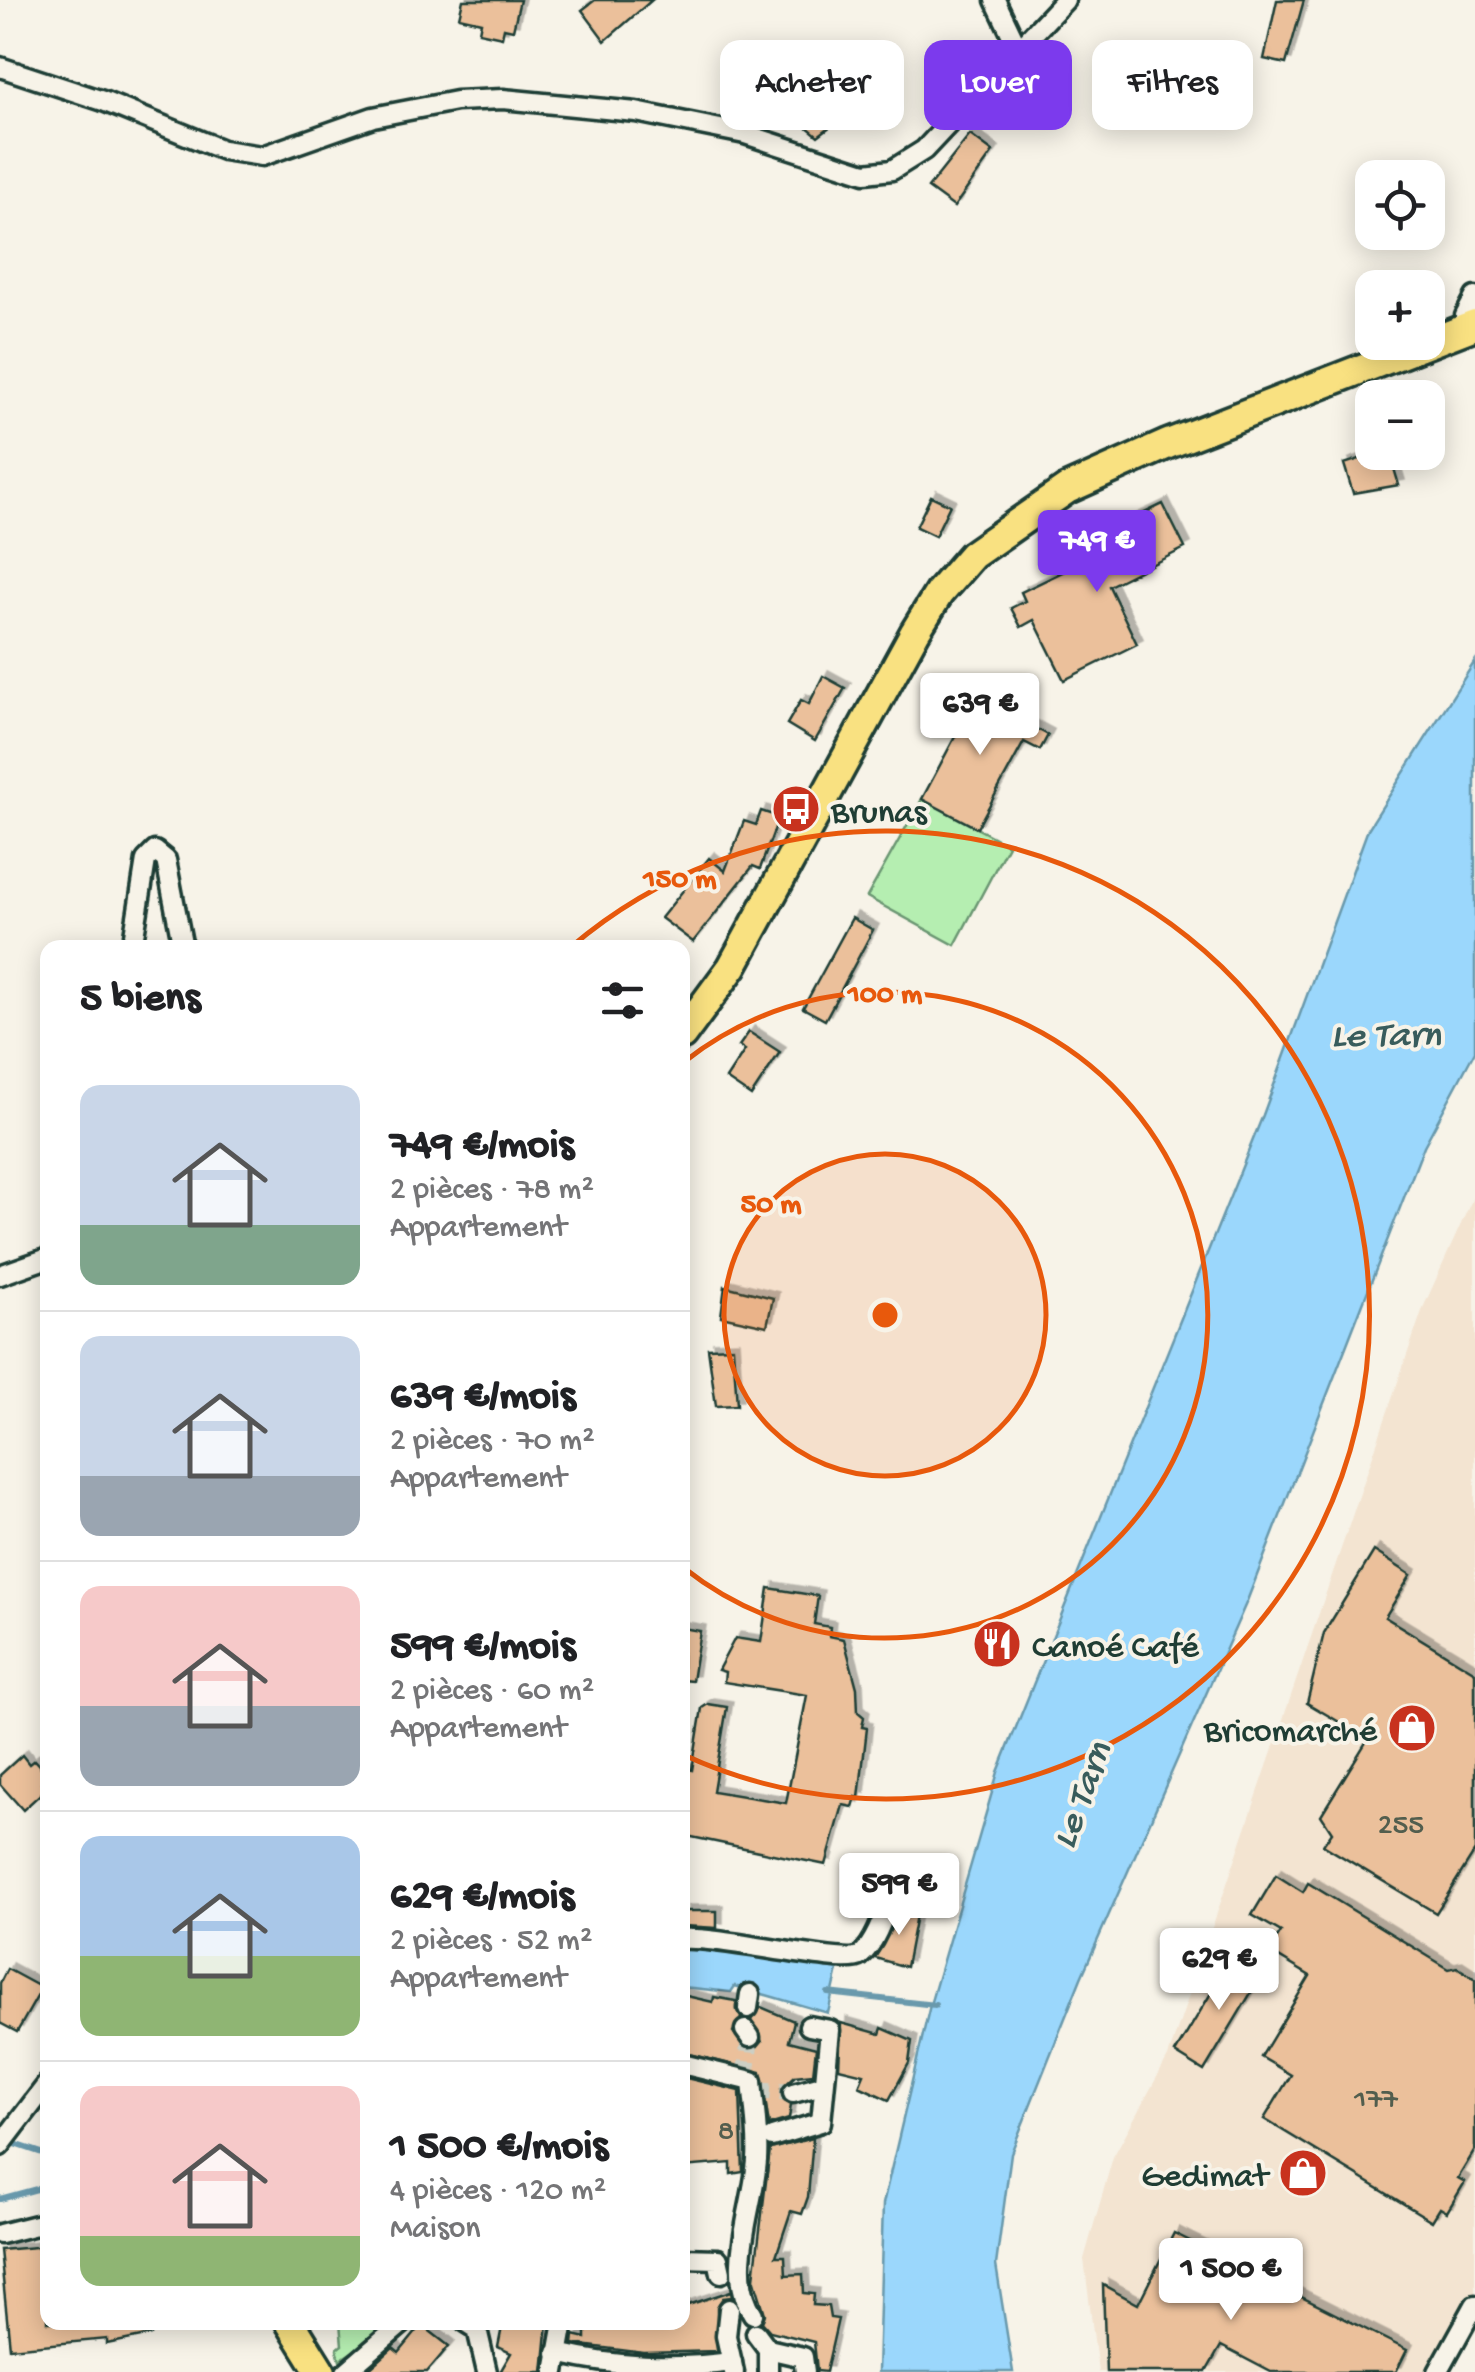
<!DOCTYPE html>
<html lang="fr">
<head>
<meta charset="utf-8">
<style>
	body { margin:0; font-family:"Gochi Hand",sans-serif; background:#f6f6f6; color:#202124; height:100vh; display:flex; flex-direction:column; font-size:38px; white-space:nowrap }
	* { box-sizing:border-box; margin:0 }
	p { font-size:32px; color:#757577 }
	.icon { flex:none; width:55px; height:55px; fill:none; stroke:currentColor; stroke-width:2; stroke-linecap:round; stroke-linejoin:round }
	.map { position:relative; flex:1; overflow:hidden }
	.panel { position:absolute; left:40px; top:940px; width:650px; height:1390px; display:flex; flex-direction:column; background:#fff; border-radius:20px; box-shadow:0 5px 25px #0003 }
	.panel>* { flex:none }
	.top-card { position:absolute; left:720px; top:40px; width:605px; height:90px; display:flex; gap:20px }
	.controls { position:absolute; left:1355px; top:160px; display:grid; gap:20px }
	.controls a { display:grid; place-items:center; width:90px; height:90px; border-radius:20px; background:#fff; box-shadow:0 5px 25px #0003; font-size:50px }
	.price { position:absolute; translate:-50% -85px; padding:0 22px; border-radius:10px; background:#fff; color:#222; font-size:32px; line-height:65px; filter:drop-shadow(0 2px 5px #0008) }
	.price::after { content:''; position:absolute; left:50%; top:60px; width:30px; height:22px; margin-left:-15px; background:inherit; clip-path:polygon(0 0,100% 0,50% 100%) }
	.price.current { background:#7c3aed; color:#fff }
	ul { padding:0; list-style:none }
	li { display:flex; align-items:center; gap:30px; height:250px; padding:0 40px }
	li+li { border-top:2px solid #e0e0e0 }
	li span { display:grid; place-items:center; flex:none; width:280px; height:200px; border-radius:20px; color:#555 }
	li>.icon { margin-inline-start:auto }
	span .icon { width:120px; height:120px; fill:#fffc; stroke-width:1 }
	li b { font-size:42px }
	h2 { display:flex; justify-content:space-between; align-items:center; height:120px; padding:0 40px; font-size:42px }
	.pill { padding:0 35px; border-radius:20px; background:#fff; box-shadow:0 5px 25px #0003; font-size:35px; line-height:90px }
	.pill.current { background:#7c3aed; color:#fff }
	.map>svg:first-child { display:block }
	.built { fill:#f3e4d1 }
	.green { fill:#b5eeb1; stroke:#6a9672; stroke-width:2.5 }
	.water { fill:#9bd7fc; stroke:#6999ac; stroke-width:2.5 }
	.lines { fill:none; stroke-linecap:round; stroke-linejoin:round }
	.stream { stroke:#6999ac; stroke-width:6 }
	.building { fill:#ebc09b; stroke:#1f3d34; stroke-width:2.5; filter:url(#shadow) }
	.street-tunnel { stroke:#cccfc4; stroke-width:18; stroke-dasharray:18 9; stroke-linecap:butt }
	.street-casing { stroke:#1f3d34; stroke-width:25 }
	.primary-casing { stroke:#1f3d34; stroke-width:35 }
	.street { stroke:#f7f3e8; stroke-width:18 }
	.primary { stroke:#f9e181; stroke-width:28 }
	.ring { fill:none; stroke:#e8590c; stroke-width:5 }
	.labels { text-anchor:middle; stroke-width:8; stroke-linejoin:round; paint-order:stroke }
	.number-label { font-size:30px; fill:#525e4e }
	.poi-label { font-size:35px; fill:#1f3d34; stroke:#f7f3e8; text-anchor:start }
	.water-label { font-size:38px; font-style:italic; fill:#385c5c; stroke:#f7f3e8 }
	.centre { fill:#e8590c; stroke:#f7f3e8; stroke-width:5 }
	.ring-label { font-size:30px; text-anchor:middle; font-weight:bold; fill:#e8590c; stroke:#f7f3e8; stroke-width:8; stroke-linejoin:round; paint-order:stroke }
</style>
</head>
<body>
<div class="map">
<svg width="1475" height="2372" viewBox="0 0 1475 2372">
	<defs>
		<filter id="shadow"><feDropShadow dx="5.5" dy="-5.5" stdDeviation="0" flood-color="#0004"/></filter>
	</defs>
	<rect width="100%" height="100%" fill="#f7f3e8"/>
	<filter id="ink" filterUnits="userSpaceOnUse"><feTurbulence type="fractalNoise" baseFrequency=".01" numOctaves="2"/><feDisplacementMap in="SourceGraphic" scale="20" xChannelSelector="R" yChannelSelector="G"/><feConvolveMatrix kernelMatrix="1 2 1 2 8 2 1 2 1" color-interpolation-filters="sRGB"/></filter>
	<g filter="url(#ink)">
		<path class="built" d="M1475,1193v1121l-34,58h-343l-14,-113 29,-102 55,-100 255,-749z"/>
		<g class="green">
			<path d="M922,799l86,46 -53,100 -88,-48z"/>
			<path d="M340,2323h32l13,7 -45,30 -3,-11 5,-4z"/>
		</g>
		<g class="water">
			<path d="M1475,661v390l-51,95 -177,455 -166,377 -70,175 -15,112 17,107h-135l5,-168 47,-199 68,-233 265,-657 105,-286z"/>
			<path d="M683,1943l155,27 -10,43 -93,-27 -4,6 -48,-5z"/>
		</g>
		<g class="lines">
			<g class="stream">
				<path d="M828,1993l107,12"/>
				<path d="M6,2141l42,14"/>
				<path d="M0,2199l48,-13"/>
			</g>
		</g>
		<g class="building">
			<path d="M463,0h57l-7,30 -9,-2 -2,9 -23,-5 2,-10 -22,-5z"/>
			<path d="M595,0h57l-47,41 -23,-31z"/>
			<path d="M1277,0h27l-18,64 -22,-5z"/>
			<path d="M814,113l21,10 -17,13 -12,-10z"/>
			<path d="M970,135l23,17 -39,55 -26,-19z"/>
			<path d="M1365,452h24l10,33 -46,8 -9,-29 22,-7z"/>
			<path d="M931,496l19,9 -15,31 -19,-9z"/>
			<path d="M1163,504l22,44 -76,38 28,58 -73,36 -30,-60 -13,7 -10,-19 14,-7 -4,-9 89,-43 -7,-16z"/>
			<path d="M823,676l22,12 -30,53 -28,-17 14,-24 8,4z"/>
			<path d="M982,686l35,18 -6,11 37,20 -8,15 -16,-8 -47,86 -55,-29z"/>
			<path d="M761,811l18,6 -19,52 -7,-3 -60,76 -32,-24 48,-60 16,13 19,-50 12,4z"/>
			<path d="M852,918l21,12 -48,90 -22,-12z"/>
			<path d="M749,1032l31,20 -29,44 -25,-17 19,-29 -6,-4z"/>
			<path d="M725,1286l48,12 -6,28 -46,-10z"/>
			<path d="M733,1347l4,58 -21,1 -8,-58z"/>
			<path d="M1374,1551l37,24 -26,42 90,55v179l-39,62 -113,-68 9,-13 -11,-17 47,-76 -61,-36 17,-70z"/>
			<path d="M769,1588l49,8 -4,28 16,3 -1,9 15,3 13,49 1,24 6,5 -2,10 5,1 -8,70 -3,-1 -3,10 -10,-2 -17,60 -144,-30v-67l10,2 10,-62 6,-4 19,3 -14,84 73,12 21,-108 -83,-13 1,-10 -7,-2 17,-32 26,4z"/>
			<path d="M682,1628l18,3 -8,50 -10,-1z"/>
			<path d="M22,1755l7,9 5,-4 14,15 -7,8 5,6 -23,21 -23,-26v-9z"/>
			<path d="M1276,1875l27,17 5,-9 141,86 8,-2 18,12v171l-17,28 7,4 -18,30 -7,-4 -8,13 -168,-102 27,-44 -30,-18 49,-81 -41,-25 12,-19 -29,-17z"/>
			<path d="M901,1906l16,4 -11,57 -31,-9z"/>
			<path d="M684,1911h33v17l-33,-2z"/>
			<path d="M1234,1955l29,18 -59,98 -29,-18z"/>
			<path d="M7,1969l35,19 -25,44 -17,-9v-40z"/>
			<path d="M682,1995l31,7 1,-5 22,4 5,17 -8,14 13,17 10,-1 6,-7 -10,-21 9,-13 33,14 -5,20 27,7 -3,26 -18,2 -14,13 3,12 7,4 -2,14 -20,6 -8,-53 -79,-20z"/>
			<path d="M841,2023l39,11 2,-6 30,13 -3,22 -20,37 -30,-14 5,-12 -25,-6z"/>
			<path d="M682,2077l58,14 3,81 -12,2v-11l-49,4z"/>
			<path d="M813,2138l-5,59 -6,17 -11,-3 -15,45h9l1,19 17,-1 1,19 10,1 -1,11 15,1 2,12 8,1 -12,53 -9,-1 -3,-29 -44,-11 -8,-9 3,-8 -11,-36 16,-129z"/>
			<path d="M1174,2233l233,117 -11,22h-125l-50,-26 -15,26h-100l-3,-87 35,19z"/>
			<path d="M48,2246v76h103v13l-44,9v-5l-97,9 -10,-98z"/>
			<path d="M731,2291l1,6 -9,1 -6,9v44l-73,2 -71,-9 1,-9 12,3v-16h96v-15z"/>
			<path d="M503,2322h45l-5,50h-43l11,-19 -13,-6z"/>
			<path d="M422,2325l27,21 -22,26h-61l27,-24 6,5z"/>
		</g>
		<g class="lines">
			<g class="street-tunnel">
				<path d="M745,2079l5,-42"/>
				<path d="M753,2090l40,3"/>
			</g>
			<g class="street-casing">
				<g id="street">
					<path d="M995,0l23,48"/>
					<path d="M0,67l103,34 120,49 39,6 111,-39 83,-16 47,-2 133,13 109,22 120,39 27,-3 32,-20 141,-150"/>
					<path d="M1467,328l-2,-12 10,-19"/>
					<path d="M132,948l14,-88 9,-9 11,9 17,88"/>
					<path d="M0,1275l48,-17"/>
					<path d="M682,1939c33,-4 163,28 178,17 19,-15 28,-55 37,-77"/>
					<path d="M748,2008l2,-14"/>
					<path d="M745,2030l5,7"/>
					<path d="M682,2064l70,17c2,25 7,53 5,79 -3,46 -32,113 -4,154"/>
					<path d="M793,2093l29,-8"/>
					<path d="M772,2137l49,-15 9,-92 -21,-4"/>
					<path d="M0,2146l48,-63"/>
					<path d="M0,2234l48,-12"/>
					<path d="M682,2258l36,1 3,14"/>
					<path d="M729,2309l-3,27 8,36"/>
					<path d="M466,2322l11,7 10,43"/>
					<path d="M756,2333l12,16v23"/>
					<path d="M768,2349l35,8 2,15"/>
					<path d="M557,2353c60,14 113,17 175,9"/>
					<path d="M346,2372l58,-50"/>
					<path d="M555,2372l9,-50"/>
					<path d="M1438,2372l37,-67"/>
				</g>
			</g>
			<g class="primary-casing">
				<g id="primary">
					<path d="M682,1035l50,-68 183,-335 24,-39 33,-38 95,-66 101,-45 307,-119"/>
					<path d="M290,2322l31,50"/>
				</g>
			</g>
			<use href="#street" class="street"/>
			<use href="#primary" class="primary"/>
		</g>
	</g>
	<circle cx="885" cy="1315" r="161" fill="#e8590c" fill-opacity=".12"/>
	<g class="ring">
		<circle cx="885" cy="1315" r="161"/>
		<path d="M684 1062A323 323 0 1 1 684 1568"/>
		<path d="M571 947A484 484 0 1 1 684 1755"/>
	</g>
	<defs>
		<g id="bus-disc" transform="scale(2.5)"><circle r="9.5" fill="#c8321e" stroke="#f7f3e8"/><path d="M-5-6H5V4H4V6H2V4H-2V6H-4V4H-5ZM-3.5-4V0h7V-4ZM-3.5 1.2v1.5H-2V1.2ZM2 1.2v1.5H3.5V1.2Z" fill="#fff"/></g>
		<g id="restaurant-disc" transform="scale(2.5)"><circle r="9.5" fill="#c8321e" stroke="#f7f3e8"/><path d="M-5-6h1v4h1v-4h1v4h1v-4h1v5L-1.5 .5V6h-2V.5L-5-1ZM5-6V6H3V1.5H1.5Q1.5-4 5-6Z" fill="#fff"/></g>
		<g id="shop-disc" transform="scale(2.5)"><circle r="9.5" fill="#c8321e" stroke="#f7f3e8"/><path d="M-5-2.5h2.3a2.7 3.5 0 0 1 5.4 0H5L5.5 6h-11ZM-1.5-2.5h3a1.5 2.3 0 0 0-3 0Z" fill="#fff"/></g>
	</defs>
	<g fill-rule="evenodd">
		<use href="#bus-disc" x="796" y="809"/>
		<use href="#restaurant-disc" x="997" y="1644"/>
		<use href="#shop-disc" x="1412" y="1728"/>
		<use href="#shop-disc" x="1303" y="2173"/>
	</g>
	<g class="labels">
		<g class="number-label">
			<text x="1401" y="1833">255</text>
			<text x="1376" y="2107">177</text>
			<text x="726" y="2139">8</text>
		</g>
		<g class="poi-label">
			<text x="831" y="821">Brunas</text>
			<text x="1032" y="1656">Canoé Café</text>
			<text x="1377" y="1740" text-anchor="end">Bricomarché</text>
			<text x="1268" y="2185" text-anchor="end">Gedimat</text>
		</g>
		<g class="water-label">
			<text x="1386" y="1045">Le Tarn</text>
			<text transform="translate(1079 1794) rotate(-69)" y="13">Le Tarn</text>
		</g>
	</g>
	<circle cx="885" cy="1315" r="15" class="centre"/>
	<g class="ring-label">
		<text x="680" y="887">150 m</text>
		<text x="885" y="1002">100 m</text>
		<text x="771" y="1212">50 m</text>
	</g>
</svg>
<div class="controls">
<a><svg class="icon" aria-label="locate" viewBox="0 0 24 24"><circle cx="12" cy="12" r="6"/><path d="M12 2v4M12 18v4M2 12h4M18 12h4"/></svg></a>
<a>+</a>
<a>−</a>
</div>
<b class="price current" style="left:1097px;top:595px">749 €</b>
<b class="price" style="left:980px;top:758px">639 €</b>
<b class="price" style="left:899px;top:1938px">599 €</b>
<b class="price" style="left:1219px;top:2013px">629 €</b>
<b class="price" style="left:1231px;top:2323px">1 500 €</b>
<div class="top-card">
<a class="pill">Acheter</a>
<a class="pill current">Louer</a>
<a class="pill">Filtres</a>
</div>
<section class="panel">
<h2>5 biens<svg class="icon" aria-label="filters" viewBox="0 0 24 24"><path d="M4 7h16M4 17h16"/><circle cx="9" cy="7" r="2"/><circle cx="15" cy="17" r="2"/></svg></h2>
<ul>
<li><span style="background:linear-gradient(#c9d6e8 70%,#7fa58c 0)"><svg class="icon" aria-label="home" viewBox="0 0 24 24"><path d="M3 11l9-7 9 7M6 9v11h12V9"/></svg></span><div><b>749 €/mois</b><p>2 pièces · 78 m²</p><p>Appartement</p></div></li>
<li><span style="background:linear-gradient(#c9d6e8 70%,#9aa5b1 0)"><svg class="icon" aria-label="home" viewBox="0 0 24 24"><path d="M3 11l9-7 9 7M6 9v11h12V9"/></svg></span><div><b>639 €/mois</b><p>2 pièces · 70 m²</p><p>Appartement</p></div></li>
<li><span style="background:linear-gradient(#f6c9c9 60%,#9aa5b1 0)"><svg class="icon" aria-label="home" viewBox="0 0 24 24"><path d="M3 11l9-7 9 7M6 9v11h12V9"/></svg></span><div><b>599 €/mois</b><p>2 pièces · 60 m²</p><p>Appartement</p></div></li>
<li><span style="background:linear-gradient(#a9c7e8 60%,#8fb573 0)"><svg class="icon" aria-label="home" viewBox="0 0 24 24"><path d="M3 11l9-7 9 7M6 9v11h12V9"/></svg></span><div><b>629 €/mois</b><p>2 pièces · 52 m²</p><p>Appartement</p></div></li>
<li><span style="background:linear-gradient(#f6c9c9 75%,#8fb573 0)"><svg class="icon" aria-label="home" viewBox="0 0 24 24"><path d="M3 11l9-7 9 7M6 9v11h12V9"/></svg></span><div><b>1 500 €/mois</b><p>4 pièces · 120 m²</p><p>Maison</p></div></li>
</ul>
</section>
</div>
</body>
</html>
